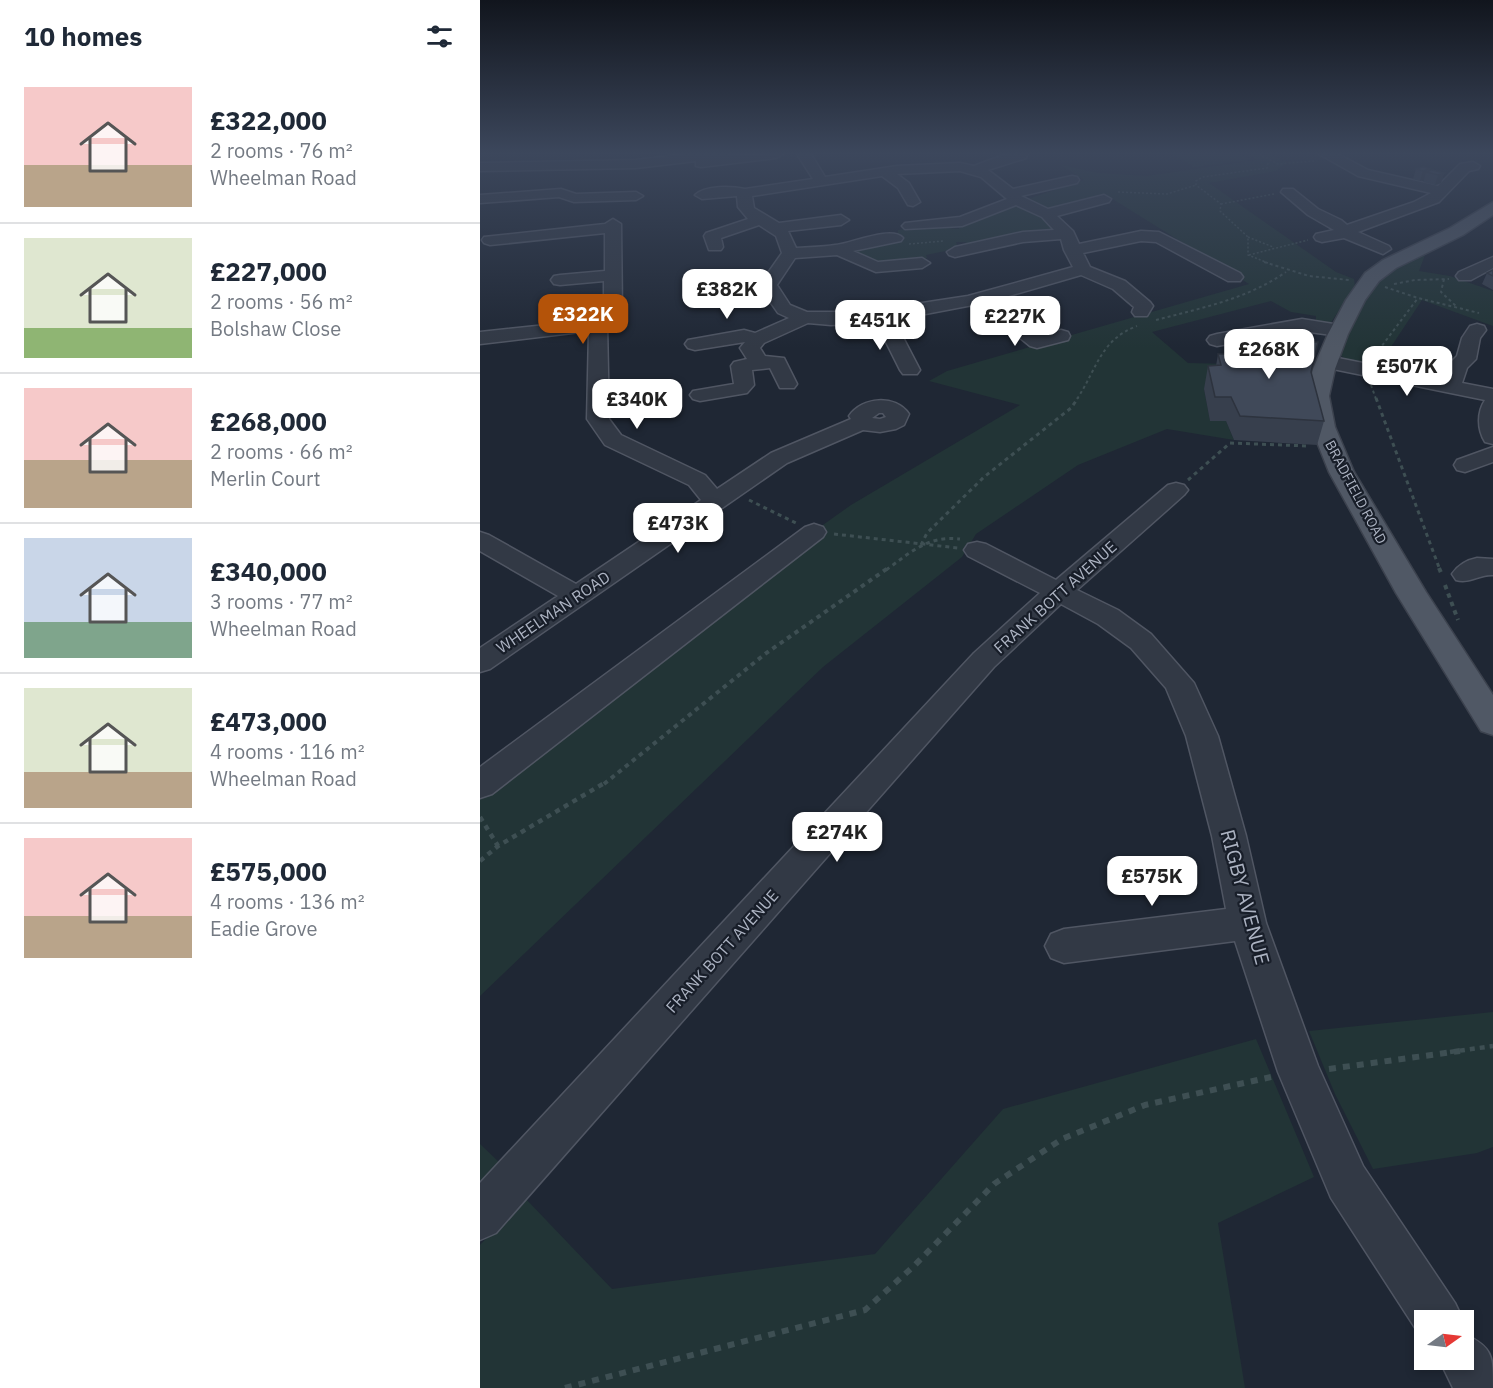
<!DOCTYPE html>
<html lang="en">
<head>
<meta charset="utf-8">
<style>
	body { margin:0; font-family:"IBM Plex Sans",sans-serif; background:#f6f6f7; color:#1f2937; height:100vh; display:flex; flex-direction:column; font-size:22px; white-space:nowrap }
	* { box-sizing:border-box; margin:0 }
	p { font-size:20px; color:#747a83 }
	.icon { flex:none; width:33px; height:33px; fill:none; stroke:currentColor; stroke-width:2; stroke-linecap:round; stroke-linejoin:round }
	.map { position:relative; flex:1; overflow:hidden }
	.drawer { display:flex; flex-direction:column; background:#fff; width:480px }
	.drawer>* { flex:none }
	.needle { width:39px; rotate:76deg }
	.fabs { position:absolute; left:934px; top:1310px; display:grid; gap:12px }
	.fabs a { display:grid; place-items:center; width:60px; height:60px; border-radius:0px; background:#fff; box-shadow:0 3px 9px #0003; font-size:30px }
	.price { position:absolute; translate:-50% -51px; padding:0 14px; border-radius:12px; background:#fff; color:#222; font-size:20px; line-height:39px; filter:drop-shadow(0 2px 3px #0008) }
	.price::after { content:''; position:absolute; left:50%; top:36px; width:18px; height:14px; margin-left:-9px; background:inherit; clip-path:polygon(0 0,100% 0,50% 100%) }
	.price.selected { background:#b45309; color:#fff }
	ul { padding:0; list-style:none }
	li { display:flex; align-items:center; gap:18px; height:150px; padding:0 24px }
	li+li { border-top:2px solid #e0e1e3 }
	li span { display:grid; place-items:center; flex:none; width:168px; height:120px; border-radius:0px; color:#555 }
	li>.icon { margin-inline-start:auto }
	span .icon { width:72px; height:72px; fill:#fffc; stroke-width:1 }
	li b { font-size:26px }
	h2 { display:flex; justify-content:space-between; align-items:center; height:72px; padding:0 24px; font-size:26px }
	main { display:flex; flex:1; min-height:0 }
	.map>svg:first-child { display:block }
	.green { fill:#223436 }
	.lines { fill:none; stroke-linecap:round; stroke-linejoin:round }
	.minor-casing { stroke:#505663; stroke-width:3 }
	.major-casing { stroke:#3c424e; stroke-width:3 }
	.path-far5 { stroke:#3e4f53; stroke-width:1.5; stroke-dasharray:2 2; stroke-linecap:butt }
	.path-far4 { stroke:#3e4f53; stroke-width:2; stroke-dasharray:3 3; stroke-linecap:butt }
	.path-far3 { stroke:#3e4f53; stroke-width:3; stroke-dasharray:4 4; stroke-linecap:butt }
	.path-far2 { stroke:#3e4f53; stroke-width:4; stroke-dasharray:4.5 4.5; stroke-linecap:butt }
	.path-far1 { stroke:#3e4f53; stroke-width:4.5; stroke-dasharray:5 5; stroke-linecap:butt }
	.path { stroke:#3e4f53; stroke-width:6; stroke-dasharray:7 7; stroke-linecap:butt }
	.minor { fill:#323945; fill-rule:evenodd }
	.major { fill:#505865; fill-rule:evenodd }
	.wall { fill:#373f4d }
	.shaded-wall { fill:#2d333e }
	.building { fill:#404959; stroke:#2d333e; stroke-width:1.5 }
	.labels { text-anchor:middle; stroke-width:4.5; stroke-linejoin:round; paint-order:stroke }
	.far-street-label { font-size:14px; fill:#acb3c2; stroke:#181e29 }
	.street-label { font-size:16px; fill:#acb3c2; stroke:#181e29 }
	.near-street-label { font-size:20px; fill:#acb3c2; stroke:#181e29 }
</style>
</head>
<body>
<main>
<section class="drawer">
<h2>10 homes<svg class="icon" aria-label="filters" viewBox="0 0 24 24"><path d="M4 7h16M4 17h16"/><circle cx="9" cy="7" r="2"/><circle cx="15" cy="17" r="2"/></svg></h2>
<ul>
<li><span style="background:linear-gradient(#f6c9c9 65%,#b9a48a 0)"><svg class="icon" aria-label="home" viewBox="0 0 24 24"><path d="M3 11l9-7 9 7M6 9v11h12V9"/></svg></span><div><b>£322,000</b><p>2 rooms · 76 m²</p><p>Wheelman Road</p></div></li>
<li><span style="background:linear-gradient(#dfe7d0 75%,#8fb573 0)"><svg class="icon" aria-label="home" viewBox="0 0 24 24"><path d="M3 11l9-7 9 7M6 9v11h12V9"/></svg></span><div><b>£227,000</b><p>2 rooms · 56 m²</p><p>Bolshaw Close</p></div></li>
<li><span style="background:linear-gradient(#f6c9c9 60%,#b9a48a 0)"><svg class="icon" aria-label="home" viewBox="0 0 24 24"><path d="M3 11l9-7 9 7M6 9v11h12V9"/></svg></span><div><b>£268,000</b><p>2 rooms · 66 m²</p><p>Merlin Court</p></div></li>
<li><span style="background:linear-gradient(#c9d6e8 70%,#7fa58c 0)"><svg class="icon" aria-label="home" viewBox="0 0 24 24"><path d="M3 11l9-7 9 7M6 9v11h12V9"/></svg></span><div><b>£340,000</b><p>3 rooms · 77 m²</p><p>Wheelman Road</p></div></li>
<li><span style="background:linear-gradient(#dfe7d0 70%,#b9a48a 0)"><svg class="icon" aria-label="home" viewBox="0 0 24 24"><path d="M3 11l9-7 9 7M6 9v11h12V9"/></svg></span><div><b>£473,000</b><p>4 rooms · 116 m²</p><p>Wheelman Road</p></div></li>
<li><span style="background:linear-gradient(#f6c9c9 65%,#b9a48a 0)"><svg class="icon" aria-label="home" viewBox="0 0 24 24"><path d="M3 11l9-7 9 7M6 9v11h12V9"/></svg></span><div><b>£575,000</b><p>4 rooms · 136 m²</p><p>Eadie Grove</p></div></li>
</ul>
</section>
<div class="map">
<svg width="1013" height="1388" viewBox="0 0 1013 1388">
	<rect width="100%" height="100%" fill="#1f2734"/>
	<g class="green">
		<path d="M759,154l11,6 -56,7 -20,-13z"/>
		<path d="M767,154h22l17,9 -10,8 -67,12 127,89 18,7 1,7 -25,38 -14,-2v-6l-25,-4 -20,-11 -119,31 36,31 42,1 -26,25 6,31 16,1 8,19 -67,-11 -89,36 -102,69 -14,23 -139,110 -343,329v-199l5,-1 341,-266 -6,-3 31,-22 169,-100 -91,-24 18,-10 302,-87 -138,-86 -58,13 -25,-12 56,-19 -23,-15 38,8 48,3 110,-16z"/>
		<path d="M532,203l37,18 6,10 -87,14 -3,-3h-9l2,5 -3,2 -29,6 1,3 -19,5h-34l-25,-14 48,-9 1,-10 29,-4 32,3 -1,-4z"/>
		<path d="M978,237l-33,18 -6,16 31,5 43,15v35l-71,-26 -45,68 -27,-6 -10,-7v-5c9,-18 17,-40 29,-57 19,-30 59,-42 89,-56z"/>
		<path d="M1013,1012v135l-16,6 -104,16 -38,-75 -26,-63z"/>
		<path d="M776,1039l58,138 -96,46 27,165h-765v-143l45,-47 87,91 263,-35 128,-145z"/>
		<path d="M0,1144l22,21 -22,22z"/>
	</g>
	<g class="lines">
		<g class="minor-casing">
			<g id="minor">
				<path d="M206,154h42l-2,2 57,-2 -7,4 -75,9 -5,-1v-5l-60,7 -156,3v-8l156,-3z"/>
				<path d="M317,154h14l14,23 72,-11 63,-3 14,3 32,-12h21l-1,4 -38,12 25,19 59,-13 5,1 2,3 -2,3 -56,13 27,13 56,-14 7,4 -2,3 -52,14 16,15 6,13 62,-13 18,1 81,41 3,4 -3,4h-12l-72,-39 -15,-1 -58,12 7,14 35,14 25,21 3,4 -6,10h-12l-3,-4 2,-5 -21,-18 -32,-14 -86,25 46,35 20,-5 7,2 2,4 -2,4 -31,8 -7,-2 -52,-42 -84,16 26,50 -3,4h-14l-3,-4 -24,-48 -45,3 -23,-2 -44,20 -4,5 5,8 19,2 13,26 -3,4h-14l-10,-20 -18,2 2,15 -7,8 -47,8 -7,-2 -3,-4 3,-4 41,-7 -3,-18 3,-4 13,-3 -7,-11 5,-6 -50,8 -7,-2 -3,-4 3,-4 56,-10 11,3 34,-15 -11,-5 -16,-23 -22,-1 -9,-7 3,-4 6,-1 23,3 19,-27 -6,-17 -17,-11 -38,13 2,9 -2,3h-12l-5,-14 2,-3 42,-14 -10,-12 -1,-11 -35,3 -7,-4c10,-10 37,-9 50,-6l68,-10zM480,171l21,6 26,22 -47,18 -55,6 -3,3 3,3 57,-3 54,-21 26,12 12,13 -31,2 -68,15 -8,5 2,3 6,2 68,-15 38,-3 3,11 9,17 -105,29 -105,16h-56l-17,-7 -13,-20 18,-27 42,-3 39,17 46,-4 8,-5 -8,-5 -44,4 -25,-11 48,-10 2,-3c-11,-13 -53,6 -68,7 -13,2 -26,2 -39,3l-8,-17 53,-6 8,-5 -8,-5 -62,8 -25,-15 -2,-12 130,-20 16,12 10,17 5,1 7,-4 -11,-19 -12,-9z"/>
				<path d="M839,154h19l30,16 70,16 22,-22 13,-2 7,4 -2,3 -9,2 -30,31 -81,30 31,14 2,3 -8,5 -39,-16 -22,4 -6,-2 -2,-3 2,-3 18,-4 -26,-15 -27,-23 2,-3h10l25,20 23,11 6,5 67,-23 17,-9 -73,-17z"/>
				<path d="M81,189l15,5 60,-2 7,4 -7,4 -62,2 -15,-5 -79,6v-8z"/>
				<path d="M133,219l8,5 1,87 -7,10 -8,3 2,95 12,16 84,40 12,14 54,-36 80,-34 -2,-3c13,-19 46,-22 60,-2l-5,11 -8,4 -16,3 -17,-2 -76,33 -297,206 -10,3v-24l78,-52 -78,-45v-19l9,3 87,49 125,-84 -12,-15 -84,-40 -18,-26 2,-88 -109,13v-12l104,-11 20,-10v-30l-44,4 -6,-1 -3,-4 3,-4 6,-1 45,-4v-38l-115,12 -6,-2 -2,-3 2,-3 121,-13zM399,413h4l3,4 -6,2 -8,-1z"/>
				<path d="M1013,257v11l-22,12h-12l-3,-4 3,-4z"/>
				<path d="M822,319l44,7 2,4 -2,4 -7,2 -37,-5 -85,15 -7,-2 -3,-4 3,-4 7,-2z"/>
				<path d="M997,324l7,2 2,4 -6,8 -4,21 -9,9 -5,15 31,6v55l-8,-2c-8,-13 -8,-30 0,-42l-157,-32 -7,-2 -3,-4 3,-4 7,-2 115,23 5,-14 9,-9 5,-18 8,-12z"/>
				<path d="M1013,447v15l-28,10 -8,-2 -3,-5 3,-5z"/>
				<path d="M696,483l8,2 4,5 -4,5 -107,95 41,20 33,24 43,49 24,53 28,100 20,87 52,143 45,100 92,137 8,17h-38v19l-4,-2 -90,-139 -53,-126 -43,-131 -171,22 -13,-5 -6,-12 6,-12 13,-5 162,-20 -14,-73 -26,-100 -20,-48 -35,-40 -33,-24 -37,-20 -67,63 -498,566 -16,7v-57l494,-530 66,-60 -72,-37 -4,-6 4,-6 9,-2 9,2 70,36 112,-95z"/>
				<path d="M334,524l9,3 3,5 -3,5 -331,257 -12,4v-31l325,-240z"/>
				<path d="M997,558l16,1v16c-14,-1 -23,9 -37,5l-4,-6c6,-9 15,-14 25,-16z"/>
				<path d="M984,1334c29,13 29,22 29,54h-40l-14,-29h25z"/>
			</g>
		</g>
		<g class="major-casing">
			<path id="major" d="M1013,202v13l-30,20 -67,33 -17,13 -14,19 -17,34 -13,35 -6,27 6,31 19,45 72,120 67,103v40l-12,-4 -85,-138 -67,-121 -18,-45 -4,-31 6,-27 15,-35 18,-34 19,-27 18,-13 67,-32z"/>
		</g>
		<g class="path-far5">
			<path d="M779,154l19,10 36,-3"/>
			<path d="M638,192l49,2 29,-9"/>
			<path d="M741,204l53,-10"/>
			<path d="M768,237l25,10"/>
			<path d="M429,244l35,-3"/>
			<path d="M769,255l59,-15"/>
			<path d="M788,263l-20,-8v-18l-28,-26 1,-7 -25,-19v-4l7,-4 64,-9 1,-5"/>
		</g>
		<g class="path-far4">
			<path d="M784,262l45,14 40,4"/>
			<path d="M964,279l-3,13 16,15"/>
			<path d="M914,284l21,-4 34,-1"/>
			<path d="M905,287l33,11 61,15"/>
			<path d="M676,320c45,-12 91,-21 130,-48"/>
			<path d="M895,355l43,-57"/>
			<path d="M891,385l5,14"/>
			<path d="M597,399c20,-30 23,-59 60,-73"/>
		</g>
		<g class="path-far3">
			<path d="M896,398l64,172"/>
			<path d="M708,480l42,-37 78,3"/>
			<path d="M269,500l47,23"/>
			<path d="M354,534l124,14"/>
			<path d="M441,545l6,-12 57,-56 87,-69 7,-10"/>
			<path d="M406,570c24,-17 42,-35 74,-31"/>
		</g>
		<g class="path-far2">
			<path d="M959,568l3,7"/>
			<path d="M965,585l13,35"/>
			<path d="M124,784l161,-130 123,-86"/>
		</g>
		<g class="path-far1">
			<path d="M0,817l18,29"/>
			<path d="M0,861l18,-15 108,-64"/>
			<path d="M970,1052l43,-6"/>
		</g>
		<g class="path">
			<path d="M849,1069l131,-18"/>
			<path d="M85,1388l300,-78 50,-45 79,-81 68,-45 83,-34 126,-28"/>
		</g>
		<use href="#minor" class="minor"/>
		<use href="#major" class="major"/>
	</g>
	<g class="wall">
		<path d="M936,169l13,2 15,2 -3,10 -6,2 -12,-3 1,-2 -4,1 -7,-2z"/>
		<path d="M1013,270v20l-11,-6 5,-11z"/>
		<path d="M754,342l77,30 13,49 -7,24 -83,-5 -8,-19h-16l-6,-32 4,-23h8l2,-12h14z"/>
	</g>
	<g class="shaded-wall">
		<path d="M950,169l-1,4 -3,-1 -2,8 -4,1 3,-10z"/>
		<path d="M964,173l-3,10 -6,2 3,-10z"/>
	</g>
	<g class="building">
		<path d="M943,167l7,2 -7,2 -7,-2z"/>
		<path d="M952,170l12,3 -6,2 -12,-3z"/>
		<path d="M1013,270v6l-6,-3z"/>
		<path d="M754,342h84l-7,30 13,49 -84,-5 -9,-19h-16l-7,-31 13,-1 -3,-11h18z"/>
	</g>
	<linearGradient id="sky" x2="0" y2="1"><stop stop-color="#11151d"/><stop offset="0.44" stop-color="#3c475c"/><stop offset="1" stop-color="#3c475c" stop-opacity="0"/></linearGradient>
	<rect width="1013" height="348" fill="url(#sky)"/>
	<g class="labels">
		<g class="far-street-label">
			<text transform="translate(876 492) rotate(62)" y="5">BRADFIELD ROAD</text>
		</g>
		<g class="street-label">
			<text transform="translate(575 597) rotate(-42)" y="6">FRANK BOTT AVENUE</text>
			<text transform="translate(73 612) rotate(-34)" y="6">WHEELMAN ROAD</text>
			<text transform="translate(242 951) rotate(-48)" y="6">FRANK BOTT AVENUE</text>
		</g>
		<g class="near-street-label">
			<text transform="translate(765 897) rotate(75)" y="7">RIGBY AVENUE</text>
		</g>
	</g>
</svg>
<div class="fabs">
<a><svg class="needle" viewBox="-14 -14 28 28"><path d="M0-13l5 13h-10z" fill="#e53935"/><path d="M0 13l5-13h-10z" fill="#747a83"/></svg></a>
</div>
<b class="price" style="left:247px;top:320px">£382K</b>
<b class="price selected" style="left:103px;top:345px">£322K</b>
<b class="price" style="left:535px;top:347px">£227K</b>
<b class="price" style="left:400px;top:351px">£451K</b>
<b class="price" style="left:789px;top:380px">£268K</b>
<b class="price" style="left:927px;top:397px">£507K</b>
<b class="price" style="left:157px;top:430px">£340K</b>
<b class="price" style="left:198px;top:554px">£473K</b>
<b class="price" style="left:357px;top:863px">£274K</b>
<b class="price" style="left:672px;top:907px">£575K</b>
</div>
</main>
</body>
</html>
